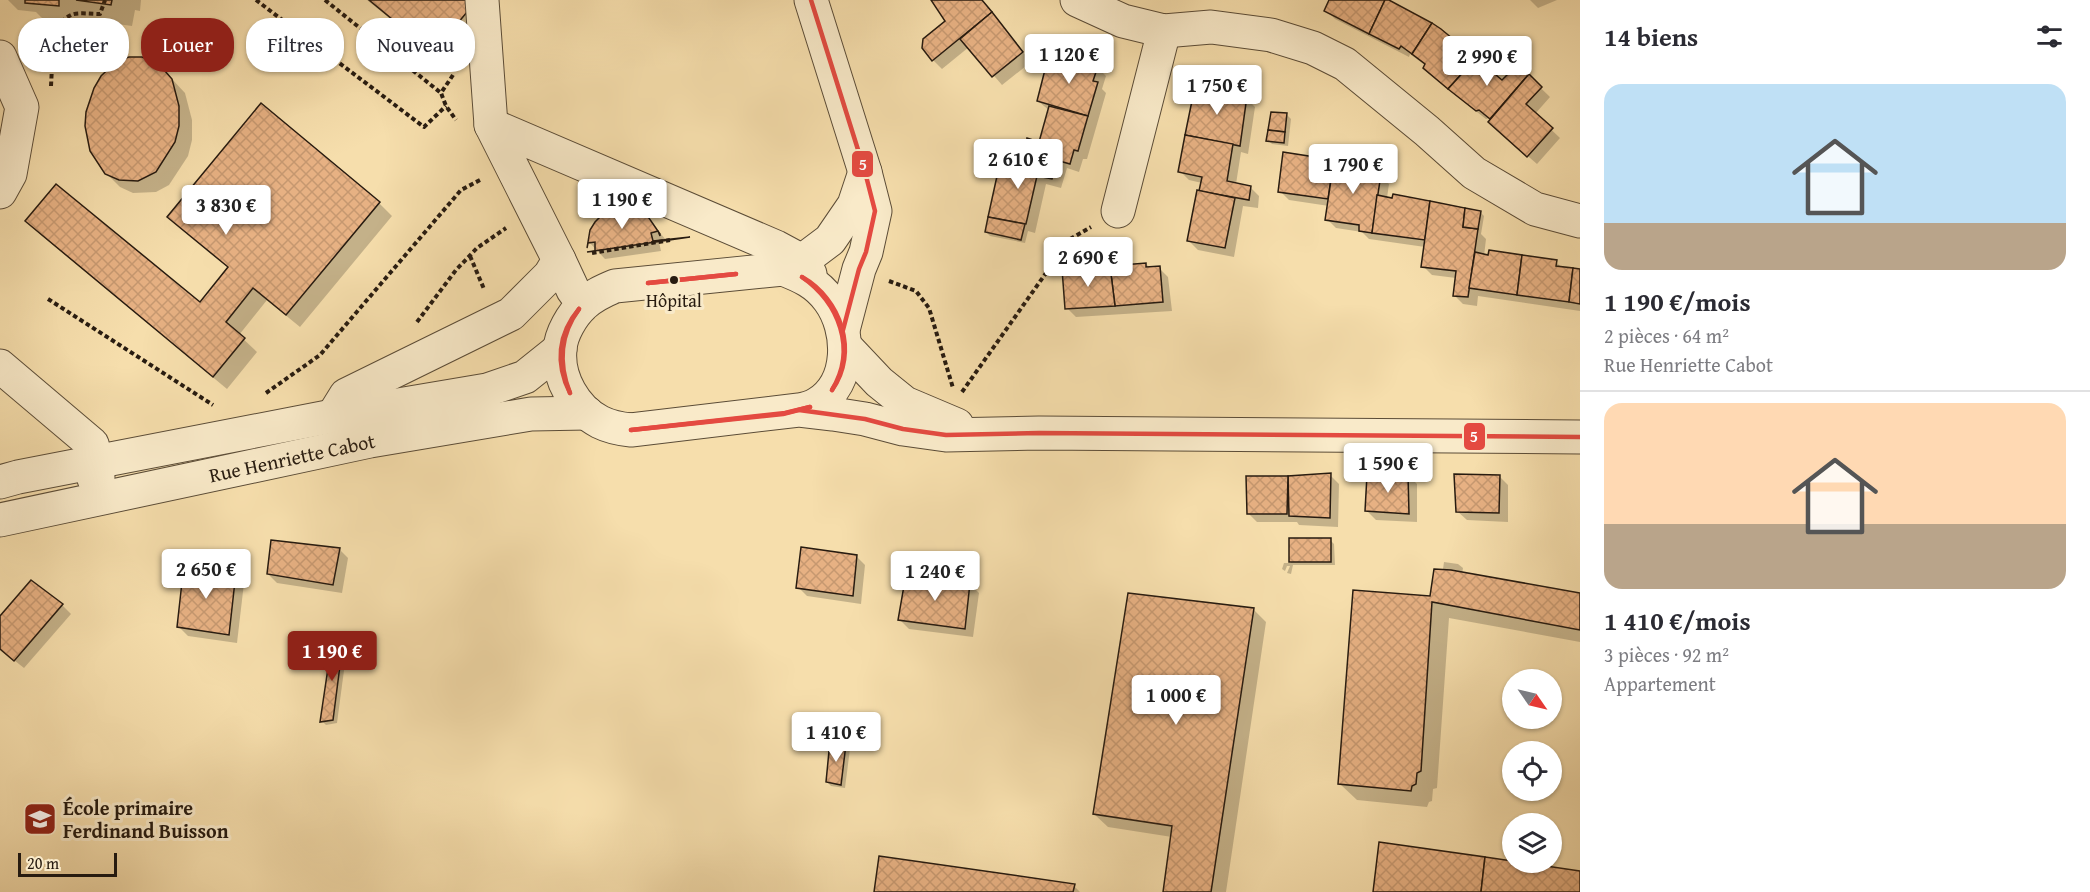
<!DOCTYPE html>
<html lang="fr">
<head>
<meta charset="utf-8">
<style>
	body { margin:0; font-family:"Gentium Book Plus",serif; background:#f2f2f3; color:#2b2b33; height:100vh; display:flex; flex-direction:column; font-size:22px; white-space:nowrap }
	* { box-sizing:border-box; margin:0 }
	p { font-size:20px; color:#7c7c81 }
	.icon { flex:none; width:33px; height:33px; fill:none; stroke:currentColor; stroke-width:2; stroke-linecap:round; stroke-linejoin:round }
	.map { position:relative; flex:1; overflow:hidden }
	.details { display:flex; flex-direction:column; background:#fff; width:510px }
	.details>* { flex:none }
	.banner { position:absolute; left:18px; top:18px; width:570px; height:54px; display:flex; gap:12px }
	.needle { width:39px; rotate:124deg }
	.buttons { position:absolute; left:1502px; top:669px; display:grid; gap:12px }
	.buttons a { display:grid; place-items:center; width:60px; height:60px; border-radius:50%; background:#fff; box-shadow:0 2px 4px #0004; font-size:30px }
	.scale { position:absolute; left:18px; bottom:15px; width:99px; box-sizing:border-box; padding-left:6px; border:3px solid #271b10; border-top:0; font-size:16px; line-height:21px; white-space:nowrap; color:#271b10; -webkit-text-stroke:4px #f9eac9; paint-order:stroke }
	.price { position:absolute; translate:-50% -51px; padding:0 14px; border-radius:6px; background:#fff; color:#222; font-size:20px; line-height:39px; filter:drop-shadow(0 2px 3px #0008) }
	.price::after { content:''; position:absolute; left:50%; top:36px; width:18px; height:14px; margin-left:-9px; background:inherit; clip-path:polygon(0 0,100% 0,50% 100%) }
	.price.current { background:#8f2418; color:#fff }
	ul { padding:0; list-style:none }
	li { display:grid; align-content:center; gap:12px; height:318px; padding:0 24px }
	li+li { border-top:2px solid #e1e1e2 }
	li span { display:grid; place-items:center; height:186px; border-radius:18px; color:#555 }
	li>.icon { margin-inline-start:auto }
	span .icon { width:108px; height:108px; fill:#fffc; stroke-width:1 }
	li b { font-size:26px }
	h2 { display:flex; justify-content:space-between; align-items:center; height:72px; padding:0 24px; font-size:26px }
	.pill { padding:0 21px; border-radius:24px; background:#fff; box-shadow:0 2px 4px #0004; font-size:21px; line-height:54px }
	.pill.current { background:#8f2418; color:#fff }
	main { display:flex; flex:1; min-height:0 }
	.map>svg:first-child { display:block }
	.shadow { fill:#0003 }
	.building { fill:url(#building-cross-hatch); stroke:#271b10; stroke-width:1.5 }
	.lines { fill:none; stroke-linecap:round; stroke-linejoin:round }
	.minor-casing { stroke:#5b4c37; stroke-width:35 }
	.path { stroke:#271b10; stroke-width:4; stroke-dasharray:4.5 3; stroke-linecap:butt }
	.minor { stroke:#f9eac9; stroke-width:33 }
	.bus-1-casing { stroke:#f9eac9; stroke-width:9 }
	.bus-1 { stroke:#e44a41; stroke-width:4.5 }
	.bus-dot { fill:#271b10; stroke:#f9eac9; stroke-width:2 }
	.labels { text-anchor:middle; stroke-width:6; stroke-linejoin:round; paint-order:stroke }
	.bus-label { font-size:18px; fill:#271b10; stroke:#f9eac9 }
	.street-label { font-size:20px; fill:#271b10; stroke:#f9eac9 }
	.poi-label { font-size:20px; font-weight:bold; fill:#271b10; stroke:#f9eac9; text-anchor:start }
	.line-badge { stroke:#f9eac9; stroke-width:2 }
	.badge-label { font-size:16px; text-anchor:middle; font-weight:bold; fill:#fff }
</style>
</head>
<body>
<main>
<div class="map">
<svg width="1580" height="892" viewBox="0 0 1580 892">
	<defs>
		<pattern id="building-cross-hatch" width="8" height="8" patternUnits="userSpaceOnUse" patternTransform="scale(1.5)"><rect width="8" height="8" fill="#e7b183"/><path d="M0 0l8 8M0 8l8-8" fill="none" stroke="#c69870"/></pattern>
	</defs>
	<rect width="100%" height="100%" fill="#f6deac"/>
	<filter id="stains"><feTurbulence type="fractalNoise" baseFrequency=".00333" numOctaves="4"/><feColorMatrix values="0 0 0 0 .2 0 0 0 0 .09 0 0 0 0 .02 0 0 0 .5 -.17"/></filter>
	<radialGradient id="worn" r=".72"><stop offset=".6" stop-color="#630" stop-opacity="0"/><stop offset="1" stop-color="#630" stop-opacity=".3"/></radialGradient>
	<g class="shadow">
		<path d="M8,0h133l-1,11 -5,-1 -3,16 -51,-7 -1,8 -32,-3 -12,-12 -18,-2z"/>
		<path d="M367,0h111l16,16 -43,52z"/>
		<path d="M932,0h49l50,62 -29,23 -33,-38 -27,22 -9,-9 14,-39z"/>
		<path d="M1331,0h55l116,83 16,-17 32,31 -15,17 25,24 -23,26 -38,-33 -10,-13 -3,1 -27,-21 -25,-21 -8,-11 -16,-12 -1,3 -74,-38 -9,-9z"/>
		<path d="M1530,0h27l-19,8z"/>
		<path d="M1097,67l9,9 -4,13 4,4 -19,66h-4l-4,13 -12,-4 -6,20 -15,-4 -11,49 -7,-2 -3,12 -35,-7 -4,-4 14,-63 32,7 4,-16 -10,-9 14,-8 10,-32 -12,-10z"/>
		<path d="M171,78l14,15 7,27v20l-4,16 -19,29 -13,7 -23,1 -13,-6 -14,-14z"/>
		<path d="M1246,98l9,9 -7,47 -7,-2 -5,32 14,3 9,9 -1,12 -15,-2 -9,51 -36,-7 -9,-9 13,-58 -13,-3 -9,-9z"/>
		<path d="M1286,114l5,5 -3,27 -16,-2 -4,-4z"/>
		<path d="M1284,154l82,11 23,19 -2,14 93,14 4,4 -3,18 5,5 -2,17 72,6 6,6 18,3v40l-102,-15 -1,10 -14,-2 -9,-9 2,-17 -24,-3 -9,-9 2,-19 -56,-8 -7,-7 -26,-4 -9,-9 2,-13 -40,-6 -9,-9z"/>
		<path d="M379,203l13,13 -92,111 -33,-27 -28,35 18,17 -30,37 -187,-155 -13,-13 173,83 29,-36 -60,-51z"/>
		<path d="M648,219l18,21 -7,2 2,9 -56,8 -16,-17z"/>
		<path d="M1146,264l4,4h9l9,9 4,34 -96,6 -9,-9z"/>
		<path d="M1330,475l9,9 -1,43 -39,-2 -2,-3h-40l-9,-9v-35z"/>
		<path d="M1408,475l9,9v38l-41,-2 -9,-9z"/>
		<path d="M1499,476l9,9v37l-41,-2 -10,-9z"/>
		<path d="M1290,539l40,1 4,4 1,21h-42l-2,9 -4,-1 3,-7h-3l-2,5 -3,-2 2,-6h7z"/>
		<path d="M339,549l9,9 -6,35 -65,-10 -9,-9z"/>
		<path d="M856,556l9,9 -4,39 -54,-8 -9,-9z"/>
		<path d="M1444,562l14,2 5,4 -1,6 118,20v48l-131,-24 -12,170 -4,1 -1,12 -3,1 -2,5 -70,-7 -17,-16 105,-212 -2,-3z"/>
		<path d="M235,574l9,9 -7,60 -49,-7 -9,-9z"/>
		<path d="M970,584l9,9 -6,44 -64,-8 -9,-9z"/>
		<path d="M62,605l9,9 -47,54 -24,-19v-31z"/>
		<path d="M1253,609l13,13 -40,270h-62l8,-55 -64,-10 -14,-13z"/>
		<path d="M342,644l5,4 -10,75 -11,2 -4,-4z"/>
		<path d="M846,745l4,4 -5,39 -14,-2 -4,-4z"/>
		<path d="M1074,886l6,6h-205z"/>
	</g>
	<g class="building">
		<path d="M25,0h34v6l-34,-3z"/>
		<path d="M76,0h36l-1,5z"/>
		<path d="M369,0h108l-44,53z"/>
		<path d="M931,0h51l10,12 -60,49 -10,-13 1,-9 22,-18z"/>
		<path d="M1329,0h56l-16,34 -45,-23z"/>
		<path d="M1385,0h4l43,23 -20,31 -11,-8 -2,3 -30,-15z"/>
		<path d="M992,12l31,40 -31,25 -32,-38z"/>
		<path d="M1432,23l9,6 35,29 -28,31 -25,-21 2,-4 -13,-10z"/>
		<path d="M1049,54l49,12 -5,15 5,1 -10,34 -51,-15z"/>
		<path d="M129,57h13l16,6 14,16 7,27v20l-4,16 -19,30 -18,9 -19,-1 -14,-6 -15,-23 -5,-25 1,-14 8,-24 7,-12 16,-15z"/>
		<path d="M1476,58l26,22 16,-16 11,10 -39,45 -11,-9 -3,1 -28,-22z"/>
		<path d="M1529,74l13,13 -16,17 27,24 -26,29 -39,-35z"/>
		<path d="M1195,86l52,10 -7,50 -55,-11z"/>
		<path d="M261,103l119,99 -94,113 -33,-27 -27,34 19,16 -32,39 -188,-156 31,-37 144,118 28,-35 -61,-50z"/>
		<path d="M1049,106l39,10 -10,35 -4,-1 -4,14 -45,-13 2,-13 12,4z"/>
		<path d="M1271,112l16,1 -2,19 -17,-2z"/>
		<path d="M1268,130l17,2 -1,11 -18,-2z"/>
		<path d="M1185,135l48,9 -6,37 24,5 -2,14 -50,-9 3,-14 -24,-5z"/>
		<path d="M1283,152l51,8 -6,39 -50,-7z"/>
		<path d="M1036,154l22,6 -6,19 -15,-3 -11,48 -38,-7 11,-50 32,7z"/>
		<path d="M1334,160l32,4v7l15,3 -9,59 -13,-2v-6l-34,-5z"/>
		<path d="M1197,190l38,8 -10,50 -38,-7z"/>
		<path d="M1393,194l37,7 -5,39 -53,-7 5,-38 15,3z"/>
		<path d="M1430,201l35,7 -2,19 15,2 -10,68 -15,-1 3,-25 -35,-4z"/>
		<path d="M1465,208l16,3 -3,18 -15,-2z"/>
		<path d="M618,209h15l16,9 11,16v2l-2,-5 -7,2 2,8 37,-4 -103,15 8,-1v-9l-7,1 -1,5 3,-18 5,-8 6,-6z"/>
		<path d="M988,217l37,7 -4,16 -36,-8z"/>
		<path d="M1489,250l33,5 -5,40 -48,-7 6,-36 13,3z"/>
		<path d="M1522,255l35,5 -1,6 17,2 -4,34 -52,-7z"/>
		<path d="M1146,263v4l14,-1 3,36 -48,4 -5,-40z"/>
		<path d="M1110,266l5,40 -50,3 -3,-40z"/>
		<path d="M1573,268l7,1v35l-11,-2z"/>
		<path d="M1331,473l-1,45 -41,-2 -1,-40z"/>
		<path d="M1408,474l1,40 -44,-3 2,-36z"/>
		<path d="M1454,474l46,1 -1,38 -43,-1z"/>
		<path d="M1246,476h42l-1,38h-40z"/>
		<rect x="1289" y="538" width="42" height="24"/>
		<path d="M271,540l69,8 -7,37 -66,-11z"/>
		<path d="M801,547l56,8 -4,41 -57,-8z"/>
		<path d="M184,564l52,8 -7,63 -52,-8z"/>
		<path d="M1434,569l17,1 129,23v37l-148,-28 -11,169 -4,2 -1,11 -4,2 -1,5 -73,-7 15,-194 77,6z"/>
		<path d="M906,574l64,9 -5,46 -67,-9z"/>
		<path d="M31,580l32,24 -49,57 -14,-12v-33z"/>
		<path d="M1128,593l126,15 -43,284h-48l9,-66 -79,-12z"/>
		<path d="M332,641l11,1 -10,78 -13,2z"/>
		<path d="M830,741l16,3 -5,41 -15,-3z"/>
		<path d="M1379,842l106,15 -4,35h-108z"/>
		<path d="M879,856l196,28 -2,8h-199z"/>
		<path d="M1485,857l95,14v21h-99z"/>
	</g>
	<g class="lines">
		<g class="minor-casing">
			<g id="minor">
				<path d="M482,0l9,125"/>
				<path d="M811,0l54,172 10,39 -9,41 -7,17 -16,61"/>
				<path d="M1077,0l46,21 41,10 47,-4 60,8 42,13 32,16 82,67 47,42 61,36 45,12"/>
				<path d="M0,57l22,50 -12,67 -10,18"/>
				<path d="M1118,211l46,-180"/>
				<path d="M783,269l19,-8 28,-21 24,-35 11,-33"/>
				<path d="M583,304l-10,-14 -14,-30 -68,-135 285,122 26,14 8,13"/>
				<path d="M845,346l34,36 26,21 52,22"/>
				<path d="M0,366l92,78 5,18 1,16 -4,1"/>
				<path d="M799,410c6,-1 13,-3 18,-6 35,-21 34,-74 12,-104 -12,-17 -28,-24 -46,-31l-168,17c-12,5 -23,10 -32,19 -11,10 -22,29 -23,44 -3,29 15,60 40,73 10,5 21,7 31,8l168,-20 34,4 32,5 38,10 43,6 93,-2 541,4"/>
				<path d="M333,416l13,-21 165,-81 39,-39 9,-15"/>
				<path d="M0,482l18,-5 315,-61 154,-26 38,-13 35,-28"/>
				<path d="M0,520l370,-79 161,-27 56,-1"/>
			</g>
		</g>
		<g class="path">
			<path d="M256,0l168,127 22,-21"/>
			<path d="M325,0l116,93"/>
			<path d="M453,75l-12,18 5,13 10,14"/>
			<path d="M51,86l1,-19 -11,-10c2,-15 16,-35 30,-42 7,-3 20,-1 29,-1l5,-14"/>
			<path d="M592,253l78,-13"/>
			<path d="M470,256l14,33"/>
			<path d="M889,281l27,10 13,17 24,80"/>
			<path d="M48,299l165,106"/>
			<path d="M417,322l39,-52 21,-22 29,-20"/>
			<path d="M962,392l108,-153 21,-12"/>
			<path d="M266,393l54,-38 141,-165 21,-11"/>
		</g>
		<use href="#minor" class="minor"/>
		<g class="bus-1-casing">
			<g id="bus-1">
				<path d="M811,0l54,172 10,39 -9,41 -7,17 -16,61"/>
				<path d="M802,277c39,22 57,75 30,113"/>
				<path d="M802,277c37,26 55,72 30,113"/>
				<path d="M648,283l88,-9"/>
				<path d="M648,283l88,-9"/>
				<path d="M570,393c-15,-30 -12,-59 9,-84"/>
				<path d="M570,393c-12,-30 -10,-58 9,-84"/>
				<path d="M799,410l66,9 38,10 43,6 93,-2 541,4"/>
				<path d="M631,430l154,-17 25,-6"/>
				<path d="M631,430l152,-16 27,-7"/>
			</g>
		</g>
		<use href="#bus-1" class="bus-1"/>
	</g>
	<defs>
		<g id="school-square" transform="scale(1.725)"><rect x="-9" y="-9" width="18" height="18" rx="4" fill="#8f2418" stroke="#f9eac9"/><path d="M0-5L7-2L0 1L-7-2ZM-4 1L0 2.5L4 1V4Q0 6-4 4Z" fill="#fff"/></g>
	</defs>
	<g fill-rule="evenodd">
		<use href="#school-square" x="40" y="819"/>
	</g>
	<circle class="bus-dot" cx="674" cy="280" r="5"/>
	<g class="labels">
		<g class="bus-label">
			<text x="674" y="307">Hôpital</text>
		</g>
		<g class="street-label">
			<text transform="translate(292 458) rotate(-12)" y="7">Rue Henriette Cabot</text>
		</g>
		<g class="poi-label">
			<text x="63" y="815">École primaire<tspan x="63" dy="23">Ferdinand Buisson</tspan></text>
		</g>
	</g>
	<g class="line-badge">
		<rect x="851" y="150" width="23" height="28" rx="6" fill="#e44a41"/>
		<rect x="1463" y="422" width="23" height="29" rx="6" fill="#e44a41"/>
	</g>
	<g class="badge-label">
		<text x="863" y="170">5</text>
		<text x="1474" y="442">5</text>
	</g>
	<rect width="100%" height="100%" filter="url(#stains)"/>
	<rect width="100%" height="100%" fill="url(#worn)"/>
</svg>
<div class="buttons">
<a><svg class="needle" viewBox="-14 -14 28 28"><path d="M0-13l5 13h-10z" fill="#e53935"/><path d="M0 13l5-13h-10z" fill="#7c7c81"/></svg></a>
<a><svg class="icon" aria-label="locate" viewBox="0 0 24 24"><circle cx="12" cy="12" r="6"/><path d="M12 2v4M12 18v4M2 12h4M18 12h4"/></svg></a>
<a><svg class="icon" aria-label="layers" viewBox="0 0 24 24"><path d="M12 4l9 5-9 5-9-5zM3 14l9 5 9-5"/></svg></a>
</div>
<div class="scale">20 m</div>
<b class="price" style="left:1069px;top:85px">1 120 €</b>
<b class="price" style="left:1487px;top:87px">2 990 €</b>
<b class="price" style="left:1217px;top:116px">1 750 €</b>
<b class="price" style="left:1018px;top:190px">2 610 €</b>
<b class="price" style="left:1353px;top:195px">1 790 €</b>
<b class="price" style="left:622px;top:230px">1 190 €</b>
<b class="price" style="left:226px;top:236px">3 830 €</b>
<b class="price" style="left:1088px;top:288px">2 690 €</b>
<b class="price" style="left:1388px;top:494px">1 590 €</b>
<b class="price" style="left:206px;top:600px">2 650 €</b>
<b class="price" style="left:935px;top:602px">1 240 €</b>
<b class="price current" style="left:332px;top:682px">1 190 €</b>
<b class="price" style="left:1176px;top:726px">1 000 €</b>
<b class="price" style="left:836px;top:763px">1 410 €</b>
<div class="banner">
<a class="pill">Acheter</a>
<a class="pill current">Louer</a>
<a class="pill">Filtres</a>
<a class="pill">Nouveau</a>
</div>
</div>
<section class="details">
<h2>14 biens<svg class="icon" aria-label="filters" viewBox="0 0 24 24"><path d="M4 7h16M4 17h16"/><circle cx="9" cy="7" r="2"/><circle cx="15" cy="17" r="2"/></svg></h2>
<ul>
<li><span style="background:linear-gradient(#bfe0f5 75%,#b9a48a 0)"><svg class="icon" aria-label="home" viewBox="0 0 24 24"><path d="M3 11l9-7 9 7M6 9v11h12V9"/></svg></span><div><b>1 190 €/mois</b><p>2 pièces · 64 m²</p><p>Rue Henriette Cabot</p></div></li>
<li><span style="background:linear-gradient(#ffd9b3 65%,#b9a48a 0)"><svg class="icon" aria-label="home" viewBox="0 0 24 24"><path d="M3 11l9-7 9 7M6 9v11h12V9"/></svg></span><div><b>1 410 €/mois</b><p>3 pièces · 92 m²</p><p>Appartement</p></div></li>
</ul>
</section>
</main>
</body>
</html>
